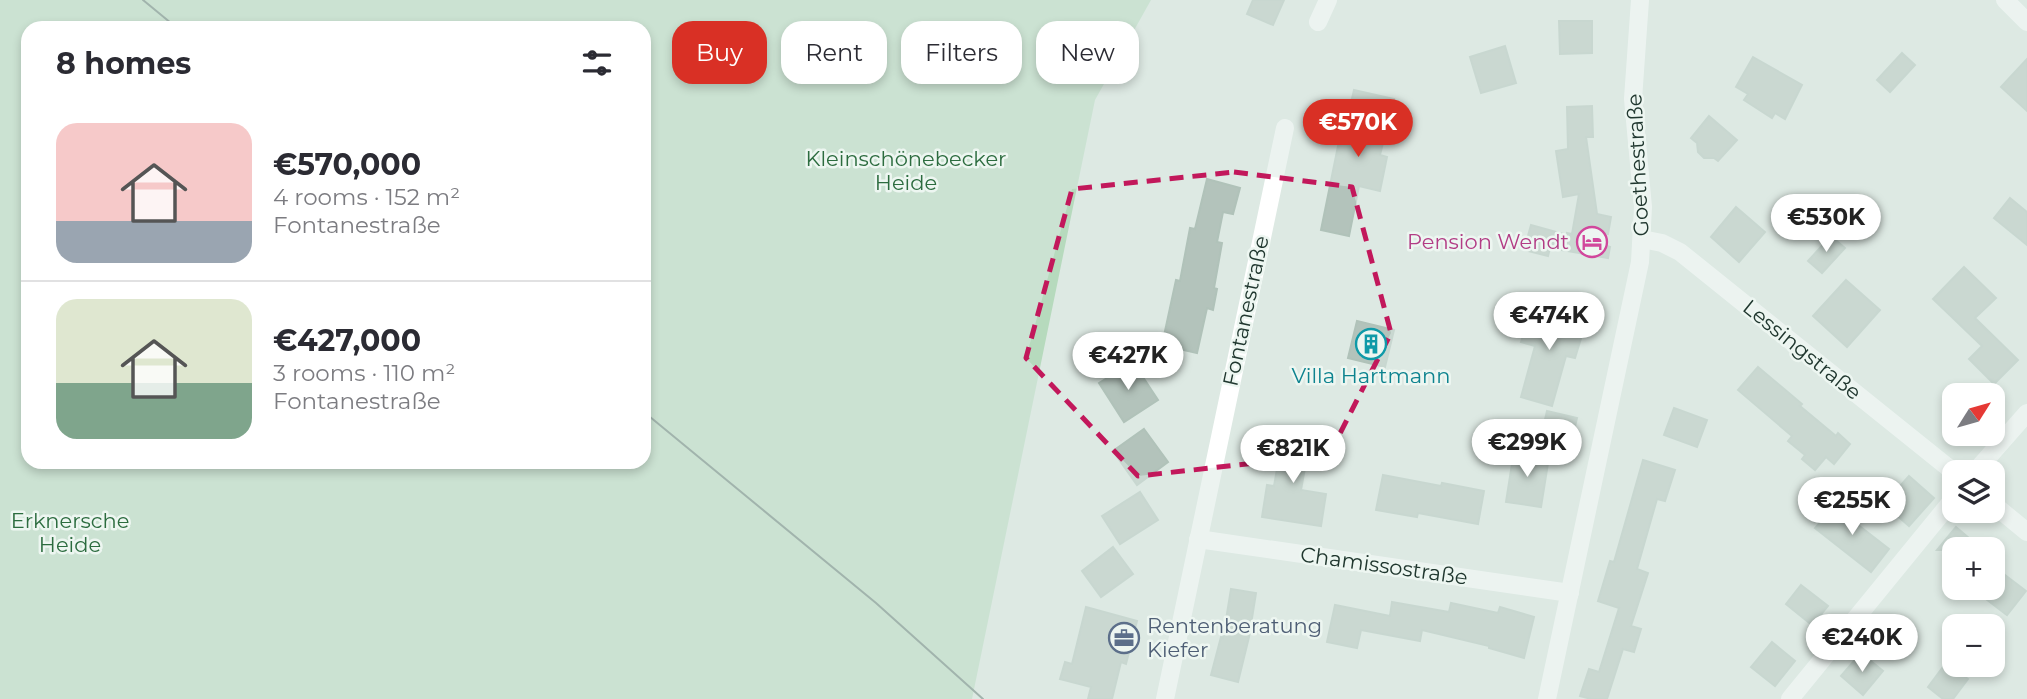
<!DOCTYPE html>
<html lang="en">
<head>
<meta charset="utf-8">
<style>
	body { margin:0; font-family:Montserrat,sans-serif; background:#f7f7f7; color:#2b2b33; height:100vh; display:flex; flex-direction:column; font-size:26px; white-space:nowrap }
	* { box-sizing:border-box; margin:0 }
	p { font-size:23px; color:#7c7c81 }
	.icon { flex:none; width:38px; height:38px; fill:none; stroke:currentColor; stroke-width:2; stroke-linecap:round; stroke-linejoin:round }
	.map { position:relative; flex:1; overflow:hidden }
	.panel { position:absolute; left:21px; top:21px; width:630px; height:448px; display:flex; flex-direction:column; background:#fff; border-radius:21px; box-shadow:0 4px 10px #0003 }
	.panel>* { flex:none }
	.hud { position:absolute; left:672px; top:21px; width:665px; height:63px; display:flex; gap:14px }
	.needle { width:46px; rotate:53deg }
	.buttons { position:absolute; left:1942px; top:383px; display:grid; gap:14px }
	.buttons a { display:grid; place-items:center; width:63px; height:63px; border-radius:14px; background:#fff; box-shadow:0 4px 10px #0003; font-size:35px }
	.price { position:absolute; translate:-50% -60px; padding:0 16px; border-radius:24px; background:#fff; color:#222; font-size:23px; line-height:46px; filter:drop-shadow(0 2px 4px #0008) }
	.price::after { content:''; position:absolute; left:50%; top:42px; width:21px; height:16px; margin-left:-10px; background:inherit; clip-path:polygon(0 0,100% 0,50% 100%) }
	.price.selected { background:#d93025; color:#fff }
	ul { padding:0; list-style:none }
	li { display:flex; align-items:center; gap:21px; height:175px; padding:0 35px }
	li+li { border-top:2px solid #e1e1e2 }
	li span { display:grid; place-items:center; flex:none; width:196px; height:140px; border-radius:21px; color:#555 }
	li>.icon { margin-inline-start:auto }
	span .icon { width:84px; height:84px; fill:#fffc; stroke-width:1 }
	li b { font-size:30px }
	h2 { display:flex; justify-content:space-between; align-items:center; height:84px; padding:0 35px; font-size:30px }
	.pill { padding:0 24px; border-radius:21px; background:#fff; box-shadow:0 4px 10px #0003; font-size:24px; line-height:63px }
	.pill.selected { background:#d93025; color:#fff }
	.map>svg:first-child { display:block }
	.green { fill:#b6dabd; fill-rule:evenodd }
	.building { fill:#b3c3bb; stroke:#b0c2b9; stroke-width:2 }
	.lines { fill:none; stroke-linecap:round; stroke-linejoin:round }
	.minor { stroke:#fff; stroke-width:18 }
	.tram { stroke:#5a736a; stroke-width:2 }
	.marked { fill:none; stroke:#c2185b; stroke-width:5; stroke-dasharray:14 9; stroke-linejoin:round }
	.labels { text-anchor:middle; stroke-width:5; stroke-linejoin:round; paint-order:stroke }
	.park-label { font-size:21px; fill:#2c6c3f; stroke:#edf6f1 }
	.street-label { font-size:21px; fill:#20372f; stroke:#edf6f1 }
	.hotel-label { font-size:21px; fill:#b23c85; stroke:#edf6f1; text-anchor:end }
	.culture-label { font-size:21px; fill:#0d838f; stroke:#edf6f1 }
	.service-label { font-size:21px; fill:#4e5e75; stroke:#edf6f1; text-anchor:start }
</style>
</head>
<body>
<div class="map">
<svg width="2027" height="699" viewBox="0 0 2027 699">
	<rect width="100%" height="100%" fill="#dde9e3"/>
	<path class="green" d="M0,0h1151l-56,100 -123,599h-972zM28,28h616v434h-616z"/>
	<g class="building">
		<path d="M1253,0h31l-11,25 -26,-11z"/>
		<path d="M1559,21h33v32l-32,1z"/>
		<path d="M1505,46l11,37 -35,10 -11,-36z"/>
		<path d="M1902,53l13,12 -25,27 -13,-12z"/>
		<path d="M1753,57l49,28 -17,34 -10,-6 -3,5 -28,-18 4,-6 -12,-7z"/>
		<path d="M2027,59v52l-26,-24z"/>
		<path d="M1354,90l40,9 -14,56 7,2 -7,34 -21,-5 -10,50 -28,-6 17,-84h3z"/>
		<path d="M1592,106l1,31h-7l11,77 14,3 -3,17 -5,-1 -2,11 9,3 -2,11 -58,-10 -2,8 -24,-6 7,-25 36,10v-2l5,1 7,-40 -16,3 -7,-46 12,-2 -1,-42z"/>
		<path d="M1709,116l28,24 -19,21 -4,-3h-10l-6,-6 -1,-9 -6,-5z"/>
		<path d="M1207,179l33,9 -7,26 -10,-2 -6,30 5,1 -8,45 3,1 -4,21 -6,-2 -10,45 -35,-8 14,-65 4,1 10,-53 5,1z"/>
		<path d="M2010,198l17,14v33l-33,-27z"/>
		<path d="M1736,207l29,25 -26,30 -28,-25z"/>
		<path d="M1831,236l14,12 -23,25 -14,-12z"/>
		<path d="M1964,267l32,31 -21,20 43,42 -24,24 -25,-25 13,-13 -49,-47z"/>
		<path d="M1846,280l34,30 -33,37 -34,-31z"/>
		<path d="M1532,306l54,16 -11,36 -9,-2 -14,50 -31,-9 14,-51 -14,-4z"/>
		<path d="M1357,321l37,9 -9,37 -37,-9z"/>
		<path d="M1133,362l25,38 -34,22 -25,-39z"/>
		<path d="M1758,367l44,37 -2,2 36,30 2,-3 12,11 -16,20 -8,-7 -11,13 -13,-11 3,-4 -17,-14 4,-5 -54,-46z"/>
		<path d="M1674,408l33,12 -10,27 -33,-12z"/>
		<path d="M1547,411l30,7 -8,35 -30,-8z"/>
		<path d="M1144,429l24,33 -31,23 -24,-34z"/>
		<path d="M1284,430l27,5 -10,55 25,4 -5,32 -59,-9 5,-32 7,1z"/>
		<path d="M1514,451l35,6 -8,50 -35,-5z"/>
		<path d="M1643,460l32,10 -10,31 -8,-2 -20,70 11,4 -17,53 10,3 -7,23 -11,-3 -16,50h-16l-11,-3 9,-27 10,3 20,-64 -21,-7 12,-40 4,1z"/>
		<path d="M1383,475l58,11 1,-3 42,8 -6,33 -60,-11 -1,4 -41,-7z"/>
		<path d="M1909,476l25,22 -25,28 -25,-22z"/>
		<path d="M1140,492l18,28 -38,24 -18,-28z"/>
		<path d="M1838,502l18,16 -3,3 36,28 -18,23 -56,-44z"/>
		<path d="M1956,527l27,23h-46z"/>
		<path d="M1113,547l20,27 -32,23 -19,-26z"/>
		<path d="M2005,575l21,16 -19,24 -21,-16z"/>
		<path d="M1801,585l27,21 -16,19 -26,-21z"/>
		<path d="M1231,589l25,4 -7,44 -11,45 -27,-7 10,-38 2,1z"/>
		<path d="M1392,602l57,10 2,-9 47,10 2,-6 34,10 -10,41 -35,-10v-2l-67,-16 -2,11 -59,-11 -4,18 -30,-6 8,-37 55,11z"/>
		<path d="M1086,607l51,14 -11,43 -5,-2 -9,37h-24l3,-12 -31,-8 5,-17 7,2z"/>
		<path d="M1772,642l23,19 -20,25 -24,-19z"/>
		<path d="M1861,653l22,18 -20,24 -22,-19z"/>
		<path d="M1946,663l22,16 -15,20h-10l-15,-12z"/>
	</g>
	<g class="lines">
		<g class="minor">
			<path d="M2005,0l22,22"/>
			<path d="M1318,22l10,-22"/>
			<path d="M1642,239l20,4 18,9 275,221"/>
			<path d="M1975,472l52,-59"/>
			<path d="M1993,504l34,28"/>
			<path d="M1198,539l372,54"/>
			<path d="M1165,699l120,-571"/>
			<path d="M1547,699l93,-437 3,-55 -10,-108 7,-99"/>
			<path d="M1790,699l165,-202"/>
		</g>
		<g class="tram">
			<path d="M143,0l34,28"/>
			<path d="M644,412l232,191 107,96"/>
		</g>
	</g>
	<path d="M0 0H2027V699H0ZM1234,172l118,15 39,146 -62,122 -191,21 -112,-118 46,-169z" fill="#dde9e3" fill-opacity=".55" fill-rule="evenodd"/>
	<path class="marked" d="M1234,172l118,15 39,146 -62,122 -191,21 -112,-118 46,-169z"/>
	<defs>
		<g id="hotel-ring" transform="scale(1.575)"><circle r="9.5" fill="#edf6f1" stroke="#d1479c" stroke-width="1.5"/><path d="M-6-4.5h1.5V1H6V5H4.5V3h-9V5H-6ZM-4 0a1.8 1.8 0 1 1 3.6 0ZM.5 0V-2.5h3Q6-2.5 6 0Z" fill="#d1479c"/></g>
		<g id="building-ring" transform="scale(1.575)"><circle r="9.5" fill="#edf6f1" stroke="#0f9aa8" stroke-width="1.5"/><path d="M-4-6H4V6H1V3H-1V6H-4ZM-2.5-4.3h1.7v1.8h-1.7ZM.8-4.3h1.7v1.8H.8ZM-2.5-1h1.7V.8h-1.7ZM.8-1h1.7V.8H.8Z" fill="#0f9aa8"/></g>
		<g id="office-ring" transform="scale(1.575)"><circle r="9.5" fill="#edf6f1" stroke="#5c6f8a" stroke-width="1.5"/><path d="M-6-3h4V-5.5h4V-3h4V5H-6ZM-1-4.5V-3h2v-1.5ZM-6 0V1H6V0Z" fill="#5c6f8a"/></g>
	</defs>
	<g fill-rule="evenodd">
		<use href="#hotel-ring" x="1592" y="242"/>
		<use href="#building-ring" x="1371" y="344"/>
		<use href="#office-ring" x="1124" y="638"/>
	</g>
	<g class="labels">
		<g class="park-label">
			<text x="906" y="166">Kleinschönebecker<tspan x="906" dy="24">Heide</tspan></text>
			<text x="70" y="528">Erknersche<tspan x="70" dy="24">Heide</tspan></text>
		</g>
		<g class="street-label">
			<text transform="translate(1638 165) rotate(-93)" y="7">Goethestraße</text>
			<text transform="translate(1246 311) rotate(-78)" y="7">Fontanestraße</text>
			<text transform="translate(1802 350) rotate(39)" y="7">Lessingstraße</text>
			<text transform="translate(1384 566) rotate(8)" y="7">Chamissostraße</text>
		</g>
		<g class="hotel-label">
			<text x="1569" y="249">Pension Wendt</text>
		</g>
		<g class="culture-label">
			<text x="1371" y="383">Villa Hartmann</text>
		</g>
		<g class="service-label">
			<text x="1147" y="633">Rentenberatung<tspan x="1147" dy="24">Kiefer</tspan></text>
		</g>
	</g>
</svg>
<div class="buttons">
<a><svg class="needle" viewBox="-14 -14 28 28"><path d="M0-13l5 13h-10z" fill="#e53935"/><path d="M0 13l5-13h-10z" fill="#7c7c81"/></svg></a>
<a><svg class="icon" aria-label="layers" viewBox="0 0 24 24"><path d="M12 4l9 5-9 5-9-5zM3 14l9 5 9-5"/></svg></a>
<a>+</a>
<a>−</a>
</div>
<b class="price selected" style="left:1358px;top:159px">€570K</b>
<b class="price" style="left:1826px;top:254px">€530K</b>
<b class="price" style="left:1549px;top:352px">€474K</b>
<b class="price" style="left:1128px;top:392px">€427K</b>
<b class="price" style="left:1527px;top:479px">€299K</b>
<b class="price" style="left:1293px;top:485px">€821K</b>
<b class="price" style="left:1852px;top:537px">€255K</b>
<b class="price" style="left:1862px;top:674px">€240K</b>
<div class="hud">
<a class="pill selected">Buy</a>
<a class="pill">Rent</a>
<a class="pill">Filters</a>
<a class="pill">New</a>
</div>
<section class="panel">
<h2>8 homes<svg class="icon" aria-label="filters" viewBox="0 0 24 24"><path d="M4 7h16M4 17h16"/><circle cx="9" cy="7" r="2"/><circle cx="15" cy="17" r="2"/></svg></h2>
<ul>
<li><span style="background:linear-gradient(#f6c9c9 70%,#9aa5b1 0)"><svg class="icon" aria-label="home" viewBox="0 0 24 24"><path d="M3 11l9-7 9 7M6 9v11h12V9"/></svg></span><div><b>€570,000</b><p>4 rooms · 152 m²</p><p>Fontanestraße</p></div></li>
<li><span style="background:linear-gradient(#dfe7d0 60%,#7fa58c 0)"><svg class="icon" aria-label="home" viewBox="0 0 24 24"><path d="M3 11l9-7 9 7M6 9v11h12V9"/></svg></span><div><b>€427,000</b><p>3 rooms · 110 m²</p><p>Fontanestraße</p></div></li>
</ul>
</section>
</div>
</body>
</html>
